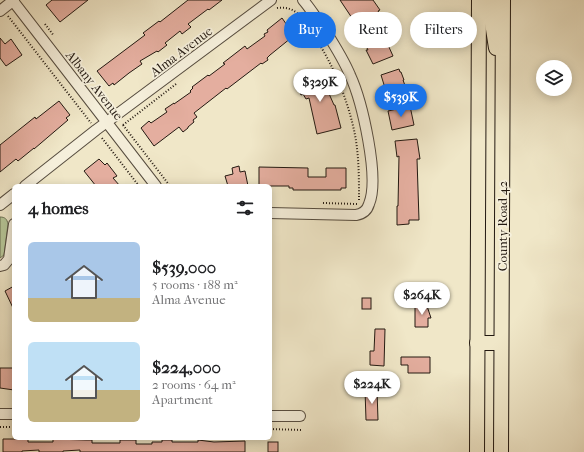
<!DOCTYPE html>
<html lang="en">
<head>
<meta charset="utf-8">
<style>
	body { margin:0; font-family:"IM FELL French Canon",serif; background:#f2f2f2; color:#202124; height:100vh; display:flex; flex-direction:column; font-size:15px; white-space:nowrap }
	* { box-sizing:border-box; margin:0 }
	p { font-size:13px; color:#757577 }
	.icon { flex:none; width:22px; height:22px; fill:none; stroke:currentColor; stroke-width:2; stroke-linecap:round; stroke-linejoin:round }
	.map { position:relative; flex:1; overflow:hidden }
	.details { position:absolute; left:12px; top:184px; width:260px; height:256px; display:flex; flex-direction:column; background:#fff; border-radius:6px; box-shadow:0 2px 10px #0003 }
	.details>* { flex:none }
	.guide { position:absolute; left:284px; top:12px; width:240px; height:36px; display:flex; gap:8px }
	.buttons { position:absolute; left:536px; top:60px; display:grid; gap:8px }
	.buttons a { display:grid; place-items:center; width:36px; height:36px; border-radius:50%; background:#fff; box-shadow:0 2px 10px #0003; font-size:20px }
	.price { position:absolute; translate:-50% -34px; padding:0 9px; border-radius:14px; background:#fff; color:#222; font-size:13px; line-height:26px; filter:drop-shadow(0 1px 2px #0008) }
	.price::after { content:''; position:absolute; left:50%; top:24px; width:12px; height:9px; margin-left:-6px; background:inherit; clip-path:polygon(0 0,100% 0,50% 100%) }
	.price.selected { background:#1a73e8; color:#fff }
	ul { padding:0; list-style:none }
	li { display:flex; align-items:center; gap:12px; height:100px; padding:0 16px }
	li span { display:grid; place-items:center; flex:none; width:112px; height:80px; border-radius:6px; color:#555 }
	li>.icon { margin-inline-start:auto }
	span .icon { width:48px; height:48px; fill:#fffc; stroke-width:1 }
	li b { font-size:17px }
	h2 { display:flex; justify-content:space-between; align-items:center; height:48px; padding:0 16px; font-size:17px }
	.pill { padding:0 14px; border-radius:18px; background:#fff; box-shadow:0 2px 10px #0003; font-size:14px; line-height:36px }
	.pill.selected { background:#1a73e8; color:#fff }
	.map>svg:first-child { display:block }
	.green { fill:#b6c698; stroke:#6c7054 }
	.building { fill:#e4ae9f; stroke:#231911 }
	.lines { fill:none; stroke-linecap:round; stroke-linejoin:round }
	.minor-casing { stroke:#564c3f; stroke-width:12 }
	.highway-casing { stroke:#231911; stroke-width:16 }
	.path { stroke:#231911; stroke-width:2; stroke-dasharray:1 2; stroke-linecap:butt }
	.minor { stroke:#f5efdb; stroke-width:10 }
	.highway { stroke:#f0e7c8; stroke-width:14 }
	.labels { text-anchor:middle; stroke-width:3.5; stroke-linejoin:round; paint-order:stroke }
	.street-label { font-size:13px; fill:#231911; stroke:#f5efdb }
</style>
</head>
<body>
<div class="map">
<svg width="584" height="452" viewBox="0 0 584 452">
	<rect width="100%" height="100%" fill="#f0e7c8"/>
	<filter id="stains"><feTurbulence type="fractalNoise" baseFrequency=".005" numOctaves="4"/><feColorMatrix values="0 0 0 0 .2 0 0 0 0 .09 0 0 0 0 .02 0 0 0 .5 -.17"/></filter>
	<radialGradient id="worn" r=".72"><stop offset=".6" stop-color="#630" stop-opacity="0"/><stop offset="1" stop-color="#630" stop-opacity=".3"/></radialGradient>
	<path class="green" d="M0,217c5,0 7,2 8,7l-4,31 -4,3z"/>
	<g class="building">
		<path d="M52,0h36l-28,22 -14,-17z"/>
		<path d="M188,0h34l-13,10 -1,-1 -20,15 3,3 -9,7 -2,-3 -15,12 2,2 -9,7 -1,-1 -17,10 2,3 -13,9 -15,12 -1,-2 -4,3 -12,-15 48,-36 -2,-2 16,-12 1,1z"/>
		<path d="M340,0h33l7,10 -2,1 4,7 -1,1 2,4 -4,2 14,31 -20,8 -7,-14h2l-2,-4 3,-1 -11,-19 -4,2 -4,-9 2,-1z"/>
		<path d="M282,18l7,10 -3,2 5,8 -21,17 -3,3 1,2 -6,4 -1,-1 -34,26 -1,-1 -32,25 3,4 -4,3 1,2 -6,5v1l-5,4 -4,-5 -25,19 -13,-18 8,-7 2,2 16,-11 -2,-3 9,-6v1l17,-12 -1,-1 3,-3 -1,-1 16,-12 1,1 16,-12 -2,-1 22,-17 2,3 18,-13 -1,-2 4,-2 -1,-2z"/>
		<path d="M0,38l5,6 6,-5 11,16 -16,11 -6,-8z"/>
		<path d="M399,69l1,3h1l3,8h-1l4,11 -22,8 -3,-10 3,-1 -4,-13z"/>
		<path d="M321,70l4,10h-2l11,25h1l6,23 -24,6 -8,-36 -3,1 -3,-5 -2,1 -5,-13z"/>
		<path d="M59,101l11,14 -4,3 2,2 -34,29v-1l-16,13 -2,-2 -16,13v-27l35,-28 1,2z"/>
		<path d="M410,106l4,19 -22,5 -4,-19z"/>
		<path d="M417,139l3,20h-3l2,61h-10v4l-12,1v-19h1l1,-50 -2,1 -2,-16z"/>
		<path d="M99,159l6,6 2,-2 7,9 3,4 -4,2 7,8h-24l-12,-15z"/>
		<path d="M239,166l1,6 5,-1 3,15h-20l-3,-10 8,-2 -1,-6z"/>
		<path d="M259,167l49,1v9h18v-9h20v20h-5v2h-48v-2h-4v-2h-30z"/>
		<path d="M14,286v24l-9,-19z"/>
		<rect x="362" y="298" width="9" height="11"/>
		<path d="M415,306h12l4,12h-3v9h-13z"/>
		<path d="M375,329h10l-1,37 -14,-1v-14h4z"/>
		<path d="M401,357h29v16h-22v-8h-7z"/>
		<path d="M0,368h14v22l-14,-2z"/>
		<path d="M365,390h12l1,30h-12z"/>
		<path d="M3,439h25v3h25v-3l33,1h6v3h28v-3h16v4h16v-2h10v-2h10v2h26v-2l16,2 31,-1v11h-165v-2l-17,1v1h-24v-2l-17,1v1h-19z"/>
		<rect x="268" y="442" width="10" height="10"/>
	</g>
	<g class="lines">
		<g class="minor-casing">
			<g id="minor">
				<path d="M13,1l143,185"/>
				<path d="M0,11l14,-11"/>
				<path d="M25,186l71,-56 175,-130"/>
				<path d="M0,205l14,-11"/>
				<path d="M270,213l86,2c6,-1 11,-4 13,-11 11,-26 -7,-103 -19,-129 -7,-17 -17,-32 -27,-48 -7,-9 -13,-19 -20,-27"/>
				<path d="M0,266l4,-1 5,-6 5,-35"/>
				<path d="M0,414h14"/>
				<path d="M270,416h30"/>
			</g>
		</g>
		<g class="highway-casing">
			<g id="highway">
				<path d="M490,0v10l6,38"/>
				<path d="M477,343h24"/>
				<path d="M477,452l2,-452"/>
				<path d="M501,452l2,-452"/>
			</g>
		</g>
		<g class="path">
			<path d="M277,8c7,-1 14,0 20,5 5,4 9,11 13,17 21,30 36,64 44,100 5,23 5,47 5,70"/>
			<path d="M8,16l83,107"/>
			<path d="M45,24l9,12"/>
			<path d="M123,125l53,-41"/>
			<path d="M123,125l47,61"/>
			<path d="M102,138l37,48"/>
			<path d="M323,203l34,1"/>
			<path d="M0,427h14"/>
			<path d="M270,429l31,1"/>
		</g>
		<use href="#minor" class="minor"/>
		<use href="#highway" class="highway"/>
	</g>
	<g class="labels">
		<g class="street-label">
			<text transform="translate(181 51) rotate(-37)" y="5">Alma Avenue</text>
			<text transform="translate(95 85) rotate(52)" y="5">Albany Avenue</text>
			<text transform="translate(502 226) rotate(-90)" y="5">County Road 42</text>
		</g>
	</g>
	<rect width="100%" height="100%" filter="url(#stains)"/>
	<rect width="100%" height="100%" fill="url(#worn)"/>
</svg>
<div class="buttons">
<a><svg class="icon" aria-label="layers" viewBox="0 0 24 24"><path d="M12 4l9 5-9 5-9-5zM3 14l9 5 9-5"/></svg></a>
</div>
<b class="price" style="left:320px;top:103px">$329K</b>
<b class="price selected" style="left:401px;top:118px">$539K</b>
<b class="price" style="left:422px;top:316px">$264K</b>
<b class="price" style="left:372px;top:405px">$224K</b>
<div class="guide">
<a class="pill selected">Buy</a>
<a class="pill">Rent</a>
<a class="pill">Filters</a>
</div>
<section class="details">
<h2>4 homes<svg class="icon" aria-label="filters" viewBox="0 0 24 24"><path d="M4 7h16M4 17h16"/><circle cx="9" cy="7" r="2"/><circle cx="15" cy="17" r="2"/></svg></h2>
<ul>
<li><span style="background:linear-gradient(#a9c7e8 70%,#c2b280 0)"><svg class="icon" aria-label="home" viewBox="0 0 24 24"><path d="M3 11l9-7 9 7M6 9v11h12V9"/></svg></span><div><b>$539,000</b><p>5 rooms · 188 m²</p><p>Alma Avenue</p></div></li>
<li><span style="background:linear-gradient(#bfe0f5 60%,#c2b280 0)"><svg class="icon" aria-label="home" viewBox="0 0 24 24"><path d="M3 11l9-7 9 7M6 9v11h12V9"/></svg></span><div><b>$224,000</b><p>2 rooms · 64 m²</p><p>Apartment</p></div></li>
</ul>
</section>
</div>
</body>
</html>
